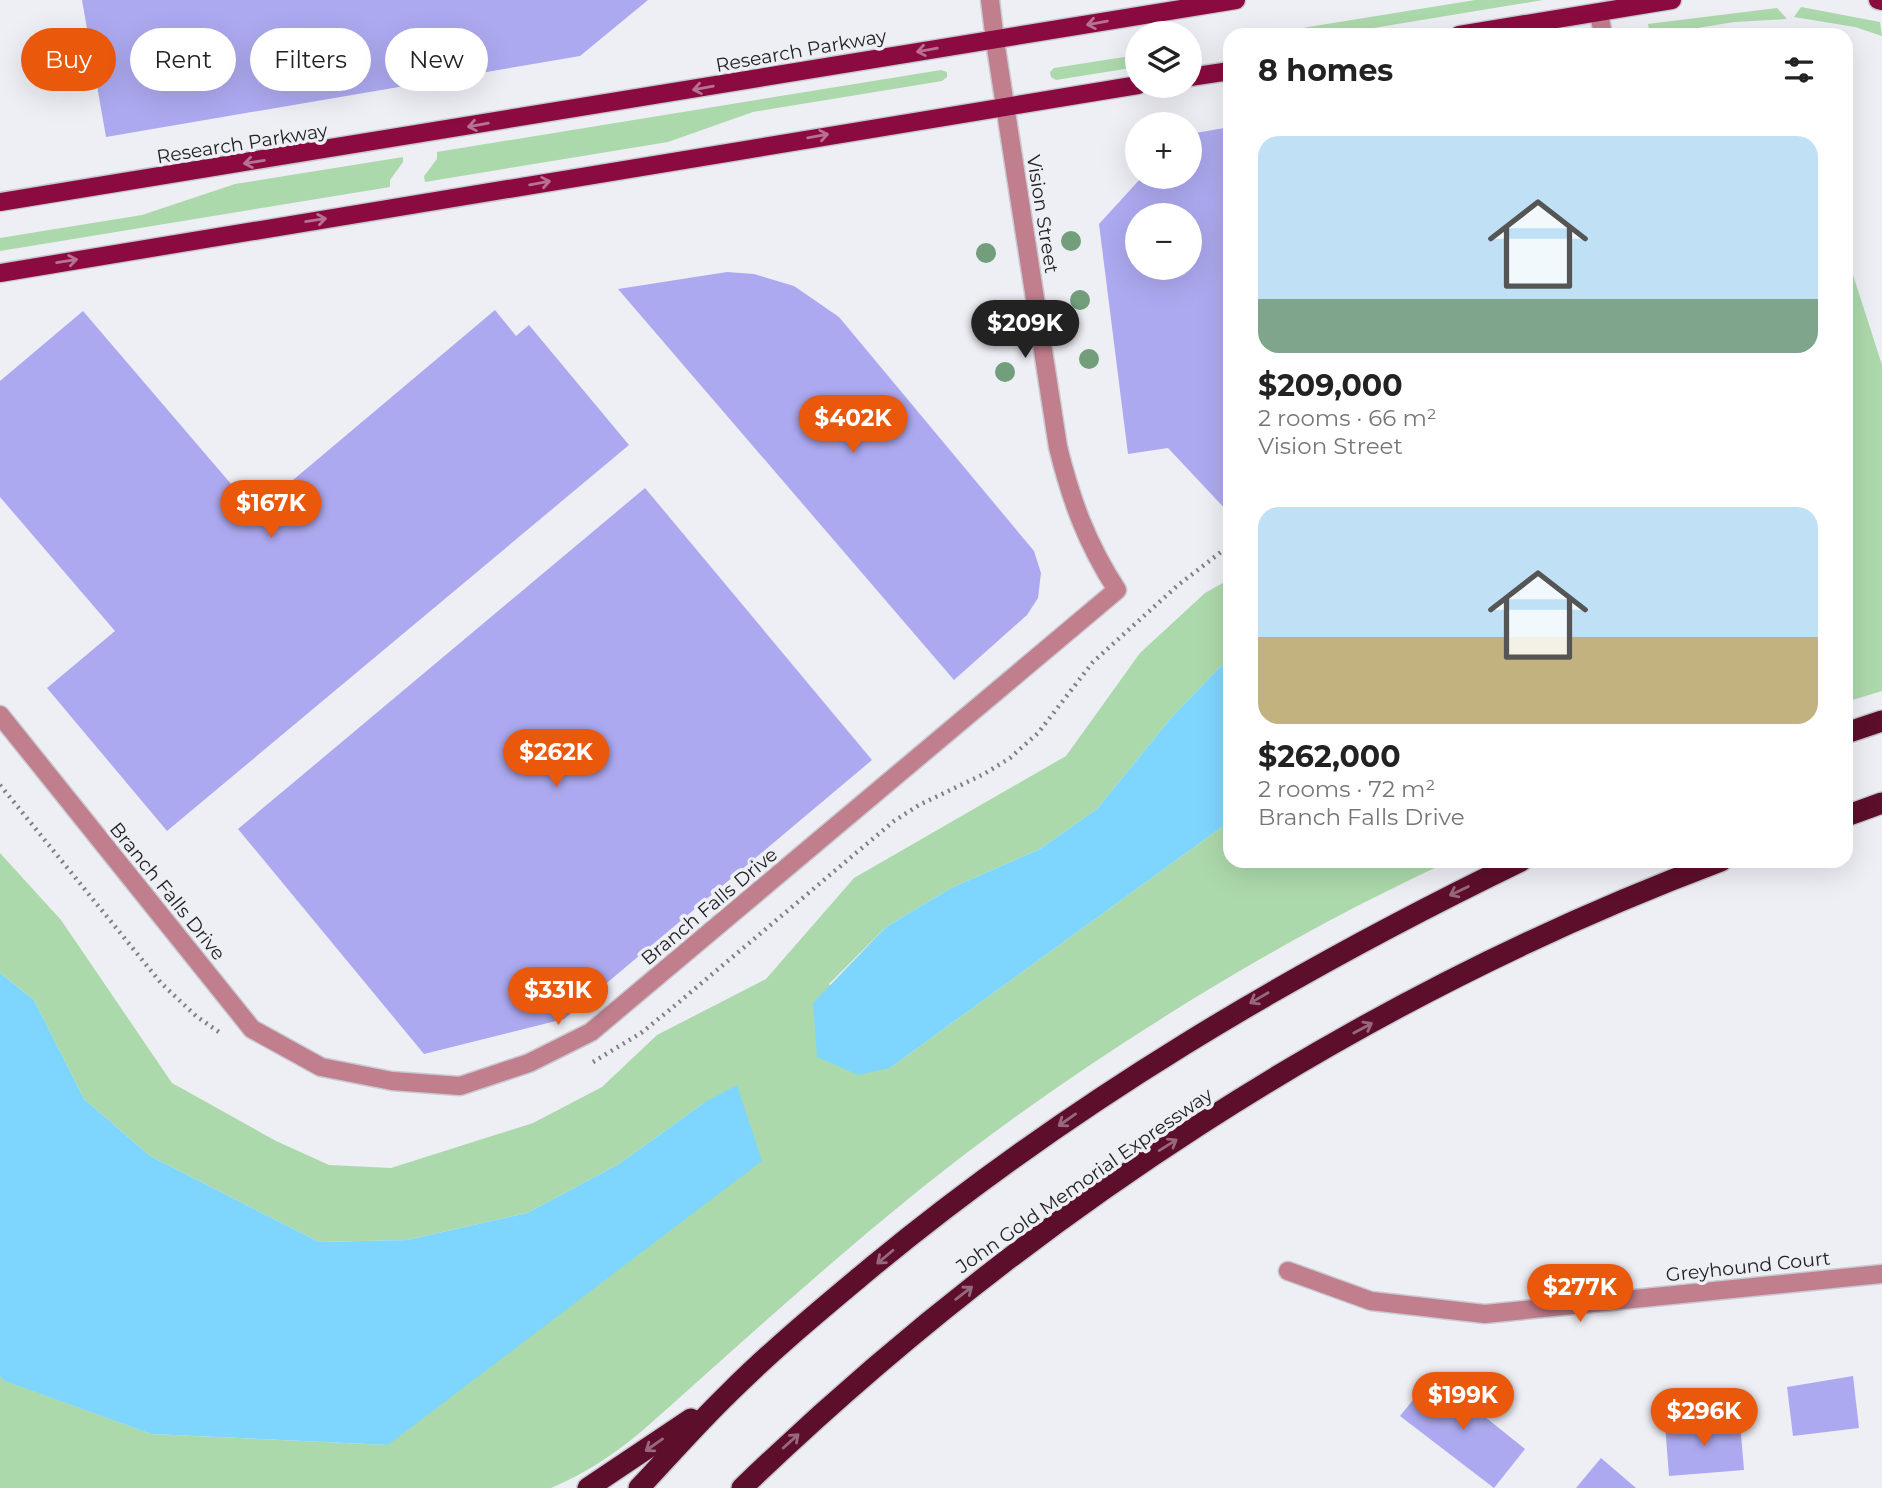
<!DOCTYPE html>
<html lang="en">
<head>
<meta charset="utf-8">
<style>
	body { margin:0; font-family:Montserrat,sans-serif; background:#f6f6f6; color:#222; height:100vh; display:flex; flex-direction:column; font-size:26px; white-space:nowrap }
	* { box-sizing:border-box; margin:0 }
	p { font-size:23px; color:#767676 }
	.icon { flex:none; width:38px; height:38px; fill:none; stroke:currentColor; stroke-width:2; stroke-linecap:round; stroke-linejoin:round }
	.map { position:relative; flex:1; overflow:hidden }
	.panel { position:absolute; left:1223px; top:28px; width:630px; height:840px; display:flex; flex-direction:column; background:#fff; border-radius:21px; box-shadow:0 7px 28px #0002 }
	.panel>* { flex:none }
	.banner { position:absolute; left:21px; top:28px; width:665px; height:63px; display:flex; gap:14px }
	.buttons { position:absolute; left:1125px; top:21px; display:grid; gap:14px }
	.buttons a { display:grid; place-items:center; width:77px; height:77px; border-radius:50%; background:#fff; box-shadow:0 7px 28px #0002; font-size:35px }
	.price { position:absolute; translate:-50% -60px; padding:0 16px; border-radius:24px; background:#ea580c; color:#fff; font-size:23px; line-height:46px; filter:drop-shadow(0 2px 4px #0008) }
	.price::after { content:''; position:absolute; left:50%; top:42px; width:21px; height:16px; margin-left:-10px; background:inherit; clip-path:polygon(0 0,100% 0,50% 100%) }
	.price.active { background:#222; color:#fff }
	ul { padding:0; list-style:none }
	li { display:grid; align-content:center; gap:14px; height:371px; padding:0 35px }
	li span { display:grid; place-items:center; height:217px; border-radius:21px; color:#555 }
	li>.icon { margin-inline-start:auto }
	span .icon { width:126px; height:126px; fill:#fffc; stroke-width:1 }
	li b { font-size:30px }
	h2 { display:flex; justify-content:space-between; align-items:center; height:84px; padding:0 35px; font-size:30px }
	.chip { padding:0 24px; border-radius:32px; background:#fff; box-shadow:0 7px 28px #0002; font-size:24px; line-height:63px }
	.chip.active { background:#ea580c; color:#fff }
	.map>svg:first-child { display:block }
	.green { fill:#acd9ab }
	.water { fill:#7ed6fe }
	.building { fill:#ada9f0; fill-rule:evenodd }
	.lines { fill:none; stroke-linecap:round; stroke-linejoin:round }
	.service-casing { stroke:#c9c9d0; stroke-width:21 }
	.minor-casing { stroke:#c9c9d0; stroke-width:21 }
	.primary-casing { stroke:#c9c9d0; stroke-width:21 }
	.motorway-casing { stroke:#c9c9d0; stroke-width:24 }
	.path { stroke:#7f7f84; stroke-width:4.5; stroke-dasharray:2 5; stroke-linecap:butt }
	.service { stroke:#c17e8d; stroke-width:18 }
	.minor { stroke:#c17e8d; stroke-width:18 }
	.primary { stroke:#8b0b40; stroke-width:18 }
	.motorway { stroke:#5d0e2b; stroke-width:21 }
	.tree { fill:#729e7b }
	.oneway { stroke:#b87191 }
	.oneway2 { stroke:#97687c }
	.labels { text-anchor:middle; stroke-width:7; stroke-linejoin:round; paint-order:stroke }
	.street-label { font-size:19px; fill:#222225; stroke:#eeeef5 }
</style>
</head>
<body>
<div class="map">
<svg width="1882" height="1488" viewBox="0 0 1882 1488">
	<rect width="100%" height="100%" fill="#eeeef5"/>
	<g class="green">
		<path d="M1475,0h68l-212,35h-72z"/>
		<path d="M1801,7l79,15 2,14 -27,-9 -61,-10z"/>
		<path d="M1777,8l10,11 -53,3 -79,13h-5l-2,-11z"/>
		<path d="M1137,55v12l-81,13 -5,-3 -1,-5 4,-4z"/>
		<path d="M941,70l6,2v5l-5,4 -189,31 -85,30 -243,40 -1,-6 13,-17v-7z"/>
		<path d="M403,157v5l-13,18v7l-390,64v-13l142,-23 93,-31z"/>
		<path d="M1846,253l36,112v326l-36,11z"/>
		<path d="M1230,579v82l-11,7 -48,50 -74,91 -57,40 -89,39 -65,39 -57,57 61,84 340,-247v40h220c-151,69 -297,158 -432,254 -133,95 -254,208 -376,316 -29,24 -56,42 -91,57h-551v-112l6,5 145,53 237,11 317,-343 -86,62 -92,49 -120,27 -88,2 -169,-86 -66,-57 -50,-99 -34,-27v-120l61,67 111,163 104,58 53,24 62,3 142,-45 69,-36 55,-52 109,-56 88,-101 212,-122 74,-103 65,-60z"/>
	</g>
	<g class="water">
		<path d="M1230,661v160l-340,247 -32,7 -41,-18 -4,-54 73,-76 65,-39 89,-39 57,-40 74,-91 48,-50z"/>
		<path d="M0,973l34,27 50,99 66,57 169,86 88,-2 120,-27 92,-49 86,-62 32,-17 25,76 -374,284 -237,-11 -146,-53 -5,-5z"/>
	</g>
	<g class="building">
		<path d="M82,0h566l-68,56 -474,81z"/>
		<path d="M1230,127v387l-62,-66 -40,6 -29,-230 43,-47h48v-43zM1138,215h52v53h-52z"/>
		<path d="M727,272l27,2 40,12 45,31 195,234 7,22 -3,25 -11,17 -73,65 -336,-391z"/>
		<path d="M495,310l21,26 13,-11 100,120 -462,386 -120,-143 68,-57 -115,-134v-116l83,-70 172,201z"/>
		<path d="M645,488l227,272 -308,259 -140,35 -186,-225z"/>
		<path d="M1433,1375l92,74 -31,39 -94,-72z"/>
		<path d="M1853,1376l6,52 -66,8 -6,-49z"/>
		<path d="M1710,1421l1,3 29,-2 4,48 -75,6 -4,-52z"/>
		<path d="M1601,1458l35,30h-60z"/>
	</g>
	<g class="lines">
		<g class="service-casing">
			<g id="service">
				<path d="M990,0l5,41"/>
				<path d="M1599,13l4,22"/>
			</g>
		</g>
		<g class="minor-casing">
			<g id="minor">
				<path d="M0,715l252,314 69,38 71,14 68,5 69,-23 62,-31 526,-442c-30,-46 -46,-90 -59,-143l-63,-406"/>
				<path d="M1288,1271l83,30 114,13 397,-40"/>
			</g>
		</g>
		<g class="primary-casing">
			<g id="primary">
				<path d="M1878,0l4,1"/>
				<path d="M1459,35l213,-35"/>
				<path d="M1190,77l40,-6"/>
				<path d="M0,202l1236,-202"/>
				<path d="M0,273l1138,-188"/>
			</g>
		</g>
		<g class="motorway-casing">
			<g id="motorway">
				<path d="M1846,733l36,-12"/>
				<path d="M1846,816l36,-13"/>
				<path d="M588,1488l103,-69"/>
				<path d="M639,1488c30,-32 59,-65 90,-95 45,-45 95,-86 144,-127 198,-163 417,-293 648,-405"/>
				<path d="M742,1488c280,-270 614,-490 979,-627"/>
			</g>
		</g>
		<g class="path">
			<path d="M0,785l161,198 35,33 23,16"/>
			<path d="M593,1062l48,-29 31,-25 222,-187 25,-16 65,-31 26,-16 28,-25 55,-71 84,-76 53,-41"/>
		</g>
		<use href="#service" class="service"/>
		<use href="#minor" class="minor"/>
		<use href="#primary" class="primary"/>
		<use href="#motorway" class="motorway"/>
	</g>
	<g class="tree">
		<circle cx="1071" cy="241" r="10"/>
		<circle cx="986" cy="253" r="10"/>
		<circle cx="1080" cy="300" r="10"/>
		<circle cx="995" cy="313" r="10"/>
		<circle cx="1089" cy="359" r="10"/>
		<circle cx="1005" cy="372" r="10"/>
	</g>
	<defs><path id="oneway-shaft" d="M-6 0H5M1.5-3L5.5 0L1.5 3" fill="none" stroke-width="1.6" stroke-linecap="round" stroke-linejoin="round" transform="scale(1.75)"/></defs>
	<g class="oneway">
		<use href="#oneway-shaft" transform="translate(1097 23) rotate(170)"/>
		<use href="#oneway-shaft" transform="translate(927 50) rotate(170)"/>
		<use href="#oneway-shaft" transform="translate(703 88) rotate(170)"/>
		<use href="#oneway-shaft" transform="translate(478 125) rotate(170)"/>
		<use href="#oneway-shaft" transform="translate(818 136) rotate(-10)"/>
		<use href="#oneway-shaft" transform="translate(254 162) rotate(171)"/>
		<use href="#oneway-shaft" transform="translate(540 183) rotate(-10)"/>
		<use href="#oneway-shaft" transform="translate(316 220) rotate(-9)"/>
		<use href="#oneway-shaft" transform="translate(67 261) rotate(-9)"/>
	</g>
	<g class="oneway2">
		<use href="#oneway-shaft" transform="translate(1459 891) rotate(154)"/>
		<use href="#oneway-shaft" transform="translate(1259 998) rotate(150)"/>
		<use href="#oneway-shaft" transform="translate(1363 1028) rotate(-28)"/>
		<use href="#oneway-shaft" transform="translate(1067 1120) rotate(145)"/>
		<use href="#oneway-shaft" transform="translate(1168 1145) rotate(-32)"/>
		<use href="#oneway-shaft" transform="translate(885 1257) rotate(140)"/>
		<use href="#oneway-shaft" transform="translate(964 1293) rotate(-38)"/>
		<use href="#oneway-shaft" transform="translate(791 1441) rotate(-42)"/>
		<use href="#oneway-shaft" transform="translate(654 1445) rotate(145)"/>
	</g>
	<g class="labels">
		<g class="street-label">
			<text transform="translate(801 50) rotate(-10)" y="7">Research Parkway</text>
			<text transform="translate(242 143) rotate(-9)" y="7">Research Parkway</text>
			<text transform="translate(1043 214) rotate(81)" y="7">Vision Street</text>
			<text transform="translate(168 891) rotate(51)" y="7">Branch Falls Drive</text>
			<text transform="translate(709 906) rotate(-40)" y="7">Branch Falls Drive</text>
			<text transform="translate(1084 1180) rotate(-35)" y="7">John Gold Memorial Expressway</text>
			<text transform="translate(1748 1266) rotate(-6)" y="7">Greyhound Court</text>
		</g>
	</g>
</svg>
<div class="buttons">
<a><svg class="icon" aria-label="layers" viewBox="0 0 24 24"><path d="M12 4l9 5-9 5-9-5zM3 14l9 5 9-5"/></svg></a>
<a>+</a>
<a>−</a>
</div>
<b class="price active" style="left:1025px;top:360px">$209K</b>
<b class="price" style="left:853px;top:455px">$402K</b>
<b class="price" style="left:271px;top:540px">$167K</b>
<b class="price" style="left:556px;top:789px">$262K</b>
<b class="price" style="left:558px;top:1027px">$331K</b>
<b class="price" style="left:1580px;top:1324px">$277K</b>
<b class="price" style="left:1463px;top:1432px">$199K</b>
<b class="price" style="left:1704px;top:1448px">$296K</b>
<div class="banner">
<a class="chip active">Buy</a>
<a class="chip">Rent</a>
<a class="chip">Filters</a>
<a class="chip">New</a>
</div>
<section class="panel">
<h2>8 homes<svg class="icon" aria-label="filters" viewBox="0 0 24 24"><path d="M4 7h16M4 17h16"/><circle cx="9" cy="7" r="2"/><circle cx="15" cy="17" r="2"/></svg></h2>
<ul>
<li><span style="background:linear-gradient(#bfe0f5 75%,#7fa58c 0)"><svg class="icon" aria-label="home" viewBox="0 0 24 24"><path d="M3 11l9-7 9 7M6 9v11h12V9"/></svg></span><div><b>$209,000</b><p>2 rooms · 66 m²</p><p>Vision Street</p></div></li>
<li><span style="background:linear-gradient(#bfe0f5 60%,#c2b280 0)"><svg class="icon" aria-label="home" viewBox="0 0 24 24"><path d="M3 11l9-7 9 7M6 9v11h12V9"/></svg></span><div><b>$262,000</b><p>2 rooms · 72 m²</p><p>Branch Falls Drive</p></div></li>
</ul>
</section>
</div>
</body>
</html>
